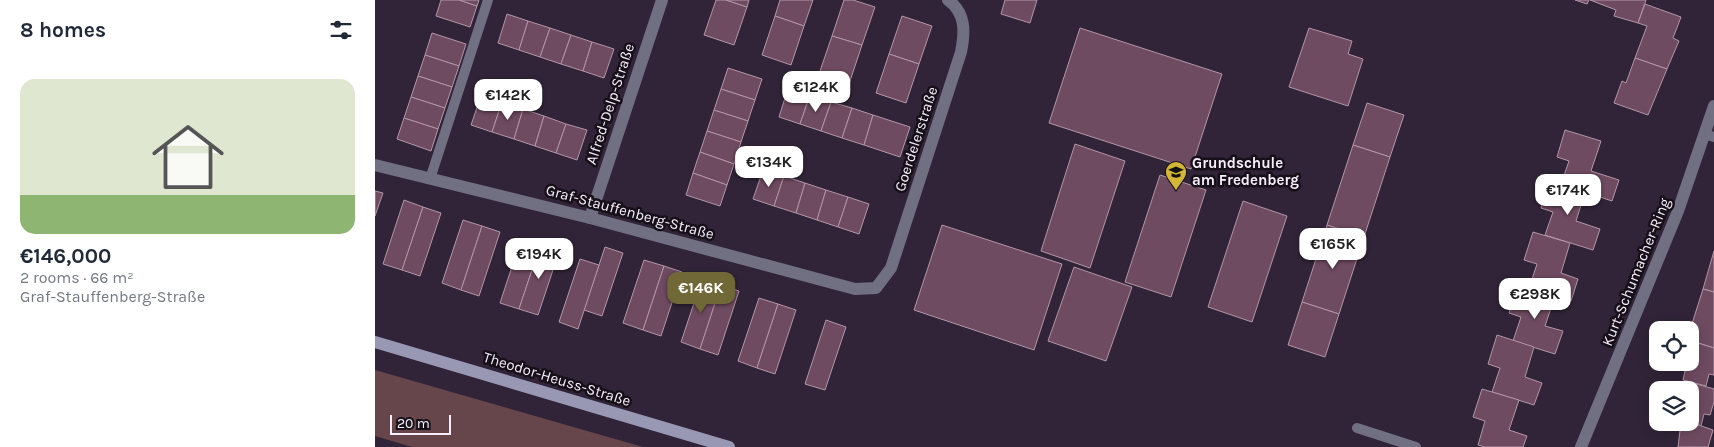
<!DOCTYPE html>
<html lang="en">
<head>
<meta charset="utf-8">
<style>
	body { margin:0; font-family:Karla,sans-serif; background:#f2f2f3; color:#1f2937; height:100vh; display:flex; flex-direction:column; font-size:19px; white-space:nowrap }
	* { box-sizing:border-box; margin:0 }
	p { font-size:16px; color:#747a83 }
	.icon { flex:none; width:28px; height:28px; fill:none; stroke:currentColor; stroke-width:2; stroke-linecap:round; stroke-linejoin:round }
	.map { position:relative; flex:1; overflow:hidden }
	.panel { display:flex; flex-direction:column; background:#fff; width:375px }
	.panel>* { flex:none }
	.fabs { position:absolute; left:1274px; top:321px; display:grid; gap:10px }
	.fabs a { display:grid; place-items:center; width:50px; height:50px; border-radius:10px; background:#fff; box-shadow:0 2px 12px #0003; font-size:25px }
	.scale { position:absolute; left:15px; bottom:12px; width:61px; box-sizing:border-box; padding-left:5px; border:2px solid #f8effd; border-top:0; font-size:14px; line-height:18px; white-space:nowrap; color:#f8effd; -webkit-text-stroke:4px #161019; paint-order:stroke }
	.price { position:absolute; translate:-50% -42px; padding:0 11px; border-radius:10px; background:#fff; color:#222; font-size:16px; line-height:32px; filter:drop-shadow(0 1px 2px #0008) }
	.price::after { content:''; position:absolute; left:50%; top:30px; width:15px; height:11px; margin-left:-8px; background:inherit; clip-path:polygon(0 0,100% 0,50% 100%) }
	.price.selected { background:#706836; color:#fff }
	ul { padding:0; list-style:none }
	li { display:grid; align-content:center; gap:10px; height:265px; padding:0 20px }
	li span { display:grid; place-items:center; height:155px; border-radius:15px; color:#555 }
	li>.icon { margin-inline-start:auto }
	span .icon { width:90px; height:90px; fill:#fffc; stroke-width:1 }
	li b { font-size:21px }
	h2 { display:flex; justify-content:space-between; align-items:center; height:60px; padding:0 20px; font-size:21px }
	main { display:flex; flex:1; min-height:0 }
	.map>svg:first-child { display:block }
	.green { fill:#66464a }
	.building { fill:#6f4b61; stroke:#b296a7 }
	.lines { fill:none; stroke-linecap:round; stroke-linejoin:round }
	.lane { stroke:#707082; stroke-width:10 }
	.street { stroke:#707082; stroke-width:12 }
	.secondary { stroke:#9898b4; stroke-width:12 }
	.labels { text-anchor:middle; stroke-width:5; stroke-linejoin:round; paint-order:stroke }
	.street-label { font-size:15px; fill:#f8effd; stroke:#161019 }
	.poi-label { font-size:15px; font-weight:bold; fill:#f8effd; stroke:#161019; text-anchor:start }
</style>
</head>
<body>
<main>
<section class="panel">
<h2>8 homes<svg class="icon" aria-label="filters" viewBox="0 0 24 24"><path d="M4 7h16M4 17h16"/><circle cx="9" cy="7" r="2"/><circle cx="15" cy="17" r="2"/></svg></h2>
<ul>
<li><span style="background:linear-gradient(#dfe7d0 75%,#8fb573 0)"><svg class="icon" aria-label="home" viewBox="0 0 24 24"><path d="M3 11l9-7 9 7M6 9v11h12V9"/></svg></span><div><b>€146,000</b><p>2 rooms · 66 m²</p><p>Graf-Stauffenberg-Straße</p></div></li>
</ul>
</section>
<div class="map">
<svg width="1339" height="447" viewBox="0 0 1339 447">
	<rect width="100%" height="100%" fill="#312438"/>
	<path class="green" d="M0,370l268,77h-231l-37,-11z"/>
	<g class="building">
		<path d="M66,0h18l18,6 -7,21 -34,-11z"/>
		<path d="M84,0h20l-2,6z"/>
		<path d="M341,0h10l21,7 -13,38 -30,-10z"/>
		<path d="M351,0h23l-2,7z"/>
		<path d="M405,0h33l-9,26 -29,-10z"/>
		<path d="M469,0h9l22,7 -13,38 -30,-9z"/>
		<path d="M630,0h32l-7,23 -29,-9z"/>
		<path d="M1200,0h14l-2,4z"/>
		<path d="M1215,0h56l-8,23 -24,-7 2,-6z"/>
		<path d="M1270,4l36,13 -8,21 6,3 -12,28 -32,-11 12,-32 -9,-3z"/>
		<path d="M132,14l21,7 -9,29 -21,-7z"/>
		<path d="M400,16l29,10 -13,39 -29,-10z"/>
		<path d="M527,16l30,10 -13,38 -30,-10z"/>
		<path d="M153,21l22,7 -10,29 -21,-7z"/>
		<path d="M175,28l21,7 -10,29 -21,-7z"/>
		<path d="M705,28l142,46 -31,95 -142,-46z"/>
		<path d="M934,28l43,13 -4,13 15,5 -15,47 -59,-19z"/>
		<path d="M57,33l34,11 -7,22 -34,-11z"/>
		<path d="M196,35l21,7 -9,29 -22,-7z"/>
		<path d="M457,36l30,9 -13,39 -30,-10z"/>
		<path d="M217,42l22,7 -10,29 -21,-7z"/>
		<path d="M514,54l30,10 -13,39 -30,-10z"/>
		<path d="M50,55l34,11 -7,21 -34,-11z"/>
		<path d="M1260,58l32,11 -19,46 -34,-12 8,-22 4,2z"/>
		<path d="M353,68l34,11 -7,21 -34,-11z"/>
		<path d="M43,76l34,11 -7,21 -34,-11z"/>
		<path d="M413,88l22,7 -10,29 -21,-7z"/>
		<path d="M346,89l34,11 -7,21 -34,-11z"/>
		<path d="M435,95l21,7 -10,29 -21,-7z"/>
		<path d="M106,96l21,6 -10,30 -21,-7z"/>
		<path d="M36,97l34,11 -7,21 -34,-11z"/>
		<path d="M127,102l21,7 -9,30 -22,-7z"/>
		<path d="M456,102l21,6 -10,30 -21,-7z"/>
		<path d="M992,103l37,12 -14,42 -37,-12z"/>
		<path d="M477,108l21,7 -9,30 -22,-7z"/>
		<path d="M148,109l21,7 -9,30 -21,-7z"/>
		<path d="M339,110l34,11 -7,21 -34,-11z"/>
		<path d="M498,115l37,12 -10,30 -36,-12z"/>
		<path d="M169,116l22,8 -10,29 -21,-7z"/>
		<path d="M29,118l34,11 -7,22 -34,-12z"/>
		<path d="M191,124l21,6 -10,30 -21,-7z"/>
		<path d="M1190,130l36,11 -10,30 28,9 -7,21 -51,-17 8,-23 -12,-4z"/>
		<path d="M332,131l34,11 -7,22 -34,-12z"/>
		<path d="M700,144l50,17 -35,107 -49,-17z"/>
		<path d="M978,145l37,12 -26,80 -37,-12z"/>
		<path d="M325,152l34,12 -7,21 -34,-12z"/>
		<path d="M388,170l21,6 -10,30 -21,-7z"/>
		<path d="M318,173l34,12 -7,21 -34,-11z"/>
		<path d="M785,175l46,15 -35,107 -46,-15z"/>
		<path d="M409,176l21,7 -9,30 -22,-7z"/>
		<path d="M1174,180l36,12 -9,29 24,8 -7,21 -48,-15 8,-23 -12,-4z"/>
		<path d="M430,183l21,7 -9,30 -21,-7z"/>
		<path d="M451,190l22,7 -10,30 -21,-7z"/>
		<path d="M0,191l8,2 -8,23z"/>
		<path d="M473,197l21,7 -10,30 -21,-7z"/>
		<path d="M29,200l19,7 -21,63 -19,-6z"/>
		<path d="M868,201l44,15 -35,106 -44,-15z"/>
		<path d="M48,207l18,6 -21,63 -18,-6z"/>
		<path d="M88,220l19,6 -21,64 -19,-7z"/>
		<path d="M567,225l120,39 -28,86 -120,-40z"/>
		<path d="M952,225l37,12 -25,77 -37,-12z"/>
		<path d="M107,226l18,6 -21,64 -18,-6z"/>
		<path d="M1158,232l37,11 -9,30 17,6 -7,22 -42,-13 8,-24 -13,-4z"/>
		<path d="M146,239l19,7 -21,63 -19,-6z"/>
		<path d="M165,246l19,6 -21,63 -19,-6z"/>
		<path d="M230,247l18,6 -21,63 -18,-6z"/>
		<path d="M1339,251v41l-11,-3z"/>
		<path d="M205,259l19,6 -21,64 -19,-7z"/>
		<path d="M269,260l20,6 -21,64 -20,-7z"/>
		<path d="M289,266l18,6 -21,64 -18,-6z"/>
		<path d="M699,267l58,20 -26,74 -58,-20z"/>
		<path d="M327,279l19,6 -21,64 -19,-7z"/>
		<path d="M346,285l18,6 -21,64 -18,-6z"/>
		<path d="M1143,285l37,11 -10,30 18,5 -8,23 -42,-13 8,-24 -12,-4z"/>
		<path d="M1328,289l11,3v56l-24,-8v-10z"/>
		<path d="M384,298l19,6 -21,64 -19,-7z"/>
		<path d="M927,302l37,12 -14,43 -37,-12z"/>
		<path d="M403,304l18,6 -21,64 -18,-6z"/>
		<path d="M451,320l20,7 -21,63 -20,-6z"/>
		<path d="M1122,335l37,12 -9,30 17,6 -8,22 -42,-13 8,-24 -12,-4z"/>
		<path d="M1316,341l23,7v27l-5,-1 -3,12 -23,-6 4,-18h3z"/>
		<path d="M1311,381l28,8v13l-4,13 -6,-1 -3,12 -11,-4v-32l-7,-1z"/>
		<path d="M1107,389l37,11 -10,30 18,6 -4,11h-38l-7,-2 7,-24 -12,-4z"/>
		<path d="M1306,422h9l23,8 -5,17h-30z"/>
	</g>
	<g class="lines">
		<g class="lane">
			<path d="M1329,134l10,3"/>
			<path d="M55,179l58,-179"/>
			<path d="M982,428l59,19"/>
		</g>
		<g class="street">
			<path d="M0,165l215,53 265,71 21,-1 15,-20 70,-216c4,-20 5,-39 -13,-52"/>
			<path d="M215,218l72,-218"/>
			<path d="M1206,447l97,-236 36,-105"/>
		</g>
		<path class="secondary" d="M0,342l354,105"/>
	</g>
	<defs>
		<g id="school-pin" transform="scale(1.125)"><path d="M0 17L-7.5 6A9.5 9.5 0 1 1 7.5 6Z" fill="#d3b635" stroke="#161019"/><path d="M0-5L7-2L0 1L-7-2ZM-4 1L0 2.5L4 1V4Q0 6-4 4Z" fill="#111"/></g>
	</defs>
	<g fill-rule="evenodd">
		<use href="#school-pin" x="801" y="172"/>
	</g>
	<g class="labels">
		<g class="street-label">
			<text transform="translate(235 104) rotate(-72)" y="5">Alfred-Delp-Straße</text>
			<text transform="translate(541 139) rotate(-72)" y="5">Goerdelerstraße</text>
			<text transform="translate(255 212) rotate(15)" y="5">Graf-Stauffenberg-Straße</text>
			<text transform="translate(1261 272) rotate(-68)" y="5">Kurt-Schumacher-Ring</text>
			<text transform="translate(182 379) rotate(17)" y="5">Theodor-Heuss-Straße</text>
		</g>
		<g class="poi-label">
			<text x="817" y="168">Grundschule<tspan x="817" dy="17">am Fredenberg</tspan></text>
		</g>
	</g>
</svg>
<div class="fabs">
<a><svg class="icon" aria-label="locate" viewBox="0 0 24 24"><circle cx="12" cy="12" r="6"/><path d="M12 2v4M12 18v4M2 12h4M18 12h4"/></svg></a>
<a><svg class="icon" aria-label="layers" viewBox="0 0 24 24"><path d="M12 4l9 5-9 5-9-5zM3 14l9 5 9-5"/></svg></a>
</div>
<div class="scale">20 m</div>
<b class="price" style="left:441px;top:113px">€124K</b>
<b class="price" style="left:133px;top:121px">€142K</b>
<b class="price" style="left:394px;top:188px">€134K</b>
<b class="price" style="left:1193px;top:216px">€174K</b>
<b class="price" style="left:958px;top:270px">€165K</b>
<b class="price" style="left:164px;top:280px">€194K</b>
<b class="price selected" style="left:326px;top:314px">€146K</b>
<b class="price" style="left:1160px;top:320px">€298K</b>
</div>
</main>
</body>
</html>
